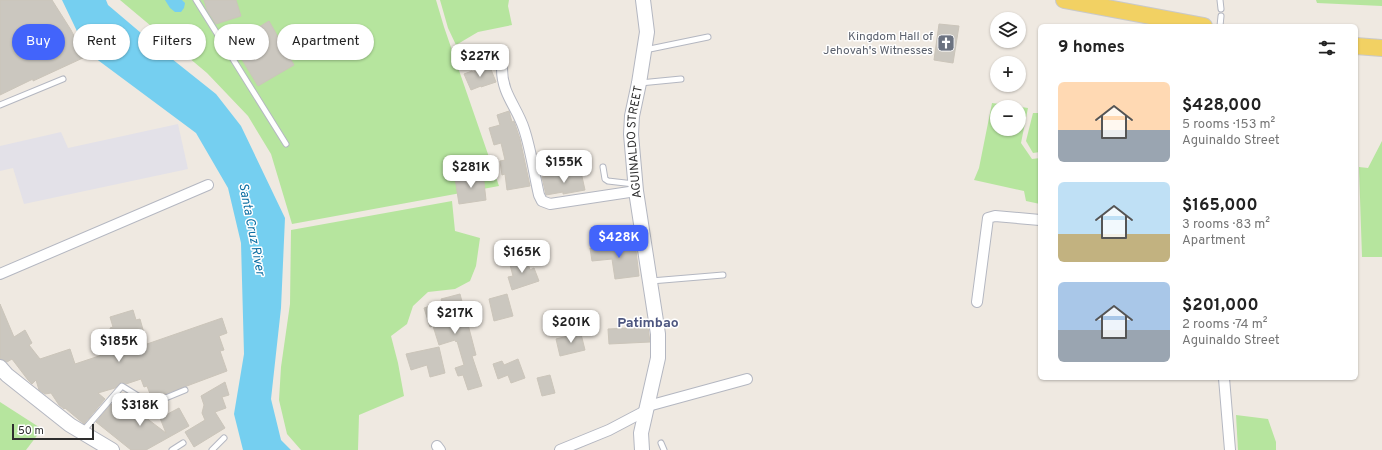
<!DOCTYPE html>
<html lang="en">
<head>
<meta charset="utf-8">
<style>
	body { margin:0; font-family:Overpass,sans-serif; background:#f6f6f6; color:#222; height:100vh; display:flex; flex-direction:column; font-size:15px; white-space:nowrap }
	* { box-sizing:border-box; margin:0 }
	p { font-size:13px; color:#767676 }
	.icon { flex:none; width:22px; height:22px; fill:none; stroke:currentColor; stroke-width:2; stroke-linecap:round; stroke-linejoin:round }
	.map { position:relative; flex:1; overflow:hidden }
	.details { position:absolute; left:1038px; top:24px; width:320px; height:356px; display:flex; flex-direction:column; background:#fff; border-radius:6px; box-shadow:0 1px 3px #0004 }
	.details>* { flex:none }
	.top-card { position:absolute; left:12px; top:24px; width:380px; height:36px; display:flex; gap:8px }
	.buttons { position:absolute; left:990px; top:12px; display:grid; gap:8px }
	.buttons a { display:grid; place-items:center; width:36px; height:36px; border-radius:50%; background:#fff; box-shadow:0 1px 3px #0004; font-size:20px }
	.scale { position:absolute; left:12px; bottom:10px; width:82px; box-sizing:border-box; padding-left:4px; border:2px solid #2e2e2e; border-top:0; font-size:11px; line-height:14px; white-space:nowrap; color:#2e2e2e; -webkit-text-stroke:3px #fff; paint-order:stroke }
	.price { position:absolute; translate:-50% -34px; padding:0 9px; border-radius:8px; background:#fff; color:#222; font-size:13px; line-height:26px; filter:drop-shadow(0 1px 2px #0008) }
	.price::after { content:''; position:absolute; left:50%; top:24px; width:12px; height:9px; margin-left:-6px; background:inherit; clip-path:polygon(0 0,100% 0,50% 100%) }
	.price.selected { background:#4264fb; color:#fff }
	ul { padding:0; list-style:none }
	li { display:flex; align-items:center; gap:12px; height:100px; padding:0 20px }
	li span { display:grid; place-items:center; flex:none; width:112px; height:80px; border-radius:6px; color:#555 }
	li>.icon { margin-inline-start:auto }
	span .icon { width:48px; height:48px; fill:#fffc; stroke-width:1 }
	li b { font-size:17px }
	h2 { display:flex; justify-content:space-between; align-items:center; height:48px; padding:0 20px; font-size:17px }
	.pill { padding:0 14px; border-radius:18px; background:#fff; box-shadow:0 1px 3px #0004; font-size:14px; line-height:36px }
	.pill.selected { background:#4264fb; color:#fff }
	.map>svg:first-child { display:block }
	.industrial { fill:#e3e1e8 }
	.green { fill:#b6e59e; fill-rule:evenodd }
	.water { fill:#75cff0 }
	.building { fill:#cbc7bf; stroke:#cbc5ba }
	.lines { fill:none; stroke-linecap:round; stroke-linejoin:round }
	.lane-casing { stroke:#b4b7c1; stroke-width:7 }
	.street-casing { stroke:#b4b7c1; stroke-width:12 }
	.secondary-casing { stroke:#b4b7c1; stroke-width:16 }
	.primary-casing { stroke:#c9c9c9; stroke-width:18 }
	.lane { stroke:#fff; stroke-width:5 }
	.street { stroke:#fff; stroke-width:10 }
	.secondary { stroke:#fff; stroke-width:14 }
	.primary { stroke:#f2d163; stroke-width:16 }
	.labels { text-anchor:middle; stroke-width:3; stroke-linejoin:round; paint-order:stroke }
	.worship-label { font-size:12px; fill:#5b616d; stroke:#fff; text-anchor:end }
	.street-label { font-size:12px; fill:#2e2e2e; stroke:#fff }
	.water-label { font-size:13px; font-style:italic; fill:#0d6fa3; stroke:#fff }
	.quarter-label { font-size:14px; font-weight:bold; fill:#4d5680; stroke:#fff }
</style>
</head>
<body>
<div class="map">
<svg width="1382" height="450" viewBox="0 0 1382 450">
	<rect width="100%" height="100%" fill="#efe9e1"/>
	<path class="industrial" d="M178,124l10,45 -164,35 -11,-36 -13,3v-25l61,-14 7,16z"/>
	<g class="green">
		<path d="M120,0h316l8,27 55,159 -207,38 -21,-70 -23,-38 -41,-43z"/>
		<path d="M440,0h69l-1,6 4,19 -34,7 -22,13 -8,-17z"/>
		<path d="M1316,0h66v6l-65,-3z"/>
		<path d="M992,103l36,5 -7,35 11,16 8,-1v46l-14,-3 -2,-10 -50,-11 5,-12zM997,107h22v22h-22z"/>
		<path d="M1033,113h7v39l-7,1 -7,-12z"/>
		<path d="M1382,141v116h-20l-3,-90 9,1z"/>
		<path d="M452,201l3,30 25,7 -4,28 -6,15 -15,8 -27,3 -15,14 -6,18 -16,12 7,27 6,33 -45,19 -1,35h-57l-14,-16 -8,-34 2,-33 9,-63 1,-74z"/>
		<path d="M0,402l42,27 -16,21h-26z"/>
		<path d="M1236,415l32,4 8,23v8h-38z"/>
	</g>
	<g class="water">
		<path d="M62,0h44l2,5 59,50 49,39 25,32 44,92 -4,90 -10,91 10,41 10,10h-48l-9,-36 10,-60 -3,-111 -13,-55 -32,-55 -109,-81z"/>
		<path d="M165,0h17l3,3 -1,5 -3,4h-6l-5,-4z"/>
	</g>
	<g class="building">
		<path d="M0,0h52l19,30 14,27 -52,24v-2l-33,16z"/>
		<path d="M204,0h32l5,16 -25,8 -9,-14z"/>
		<path d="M269,21l25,44 -36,21 -26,-43z"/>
		<path d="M939,24l20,2 -6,37 -19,-3z"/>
		<path d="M490,67l6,15 -15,5v-1l-10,4 -7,-16 8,-3 1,1z"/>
		<path d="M509,111l3,11 2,-1 6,18 10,47 -23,4 -2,-16 -3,1 -2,-14 5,-1 -4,-17 -7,2 -5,-17 11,-3 -3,-10z"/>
		<path d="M581,172l4,18 -22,4v-2l-17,3 -4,-18z"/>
		<path d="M483,173l3,27 -27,4 -4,-26 16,-2v-2z"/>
		<path d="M635,242l4,34 -24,3 -3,-20 -20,2 -2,-13h12z"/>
		<path d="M526,257l4,13 4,-2 5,13 -27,9 -4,-13 5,-1 -4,-15z"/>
		<path d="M460,294l16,61 -4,1 10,30 -14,4 -5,-15 -5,1 -3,-8 9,-3 -7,-24 -1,1 -1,-2 -16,5 -6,-19 -3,1 -6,-19 18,-6 -1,-3z"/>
		<path d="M507,294l6,22 -19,5 -5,-22z"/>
		<path d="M0,304l14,33 11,-7 7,13 -3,2 11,14 30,-10 5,15 42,-14 -7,-22 3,-1 -3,-10 23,-7 3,10 4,-1 7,25 75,-26 5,15 -8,3 5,14 -4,1 7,20 -75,28 -5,-13 -3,1 -3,-8 -15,5 -5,-2 -6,6 -17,5 7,6 -21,25 -19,-16 -1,1 -5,-4 -8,-12 -6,1 -6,-4 -3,-10 -4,4 -4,-4 -16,-21 -5,3 -7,-3z"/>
		<path d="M648,327l2,15 -41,2 -1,-15z"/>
		<path d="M580,330l5,20 -25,6 -4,-17 16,-4 -1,-3z"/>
		<path d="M439,347l6,26 -15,4 -3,-12 -16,5 -5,-16z"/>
		<path d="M518,359l7,19 -14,5 -3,-8 -10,4 -5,-15 9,-3 2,4z"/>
		<path d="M550,375l5,18 -13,3 -5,-18z"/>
		<path d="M225,382l4,13 -7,2 4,11 -11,4 10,16 -31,19 -9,-15 20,-12 -3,-7 2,-8 -3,-9z"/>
		<path d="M111,404l5,5 4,-5 13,11 4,-4 29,22 -6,-15 19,-10 10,18 -43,24h-15l-35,-28z"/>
	</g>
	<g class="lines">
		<g class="lane-casing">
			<g id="lane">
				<path d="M196,0l90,144"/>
				<path d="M1220,0l1,9"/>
				<path d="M1220,26l1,-10"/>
				<path d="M645,50l63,-13"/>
				<path d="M640,83l41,-4"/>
				<path d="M0,105l63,-26"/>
				<path d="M603,167l2,12 3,2 26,3"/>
				<path d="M601,244l25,-8 15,-3"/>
				<path d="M651,281l72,-6"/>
				<path d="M83,431l39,-45 29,18 34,-14"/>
				<path d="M661,443l3,7"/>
				<path d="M172,450l11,-7"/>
				<path d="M212,450l12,-12"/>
			</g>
		</g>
		<g class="street-casing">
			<g id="street">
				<path d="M502,69c0,25 15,38 22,60 7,21 10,44 15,66l3,6 8,3 86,-13"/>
				<path d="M0,274l208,-89"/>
				<path d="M977,302l11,-84 7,-2 45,4"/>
				<path d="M1224,378l6,72"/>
				<path d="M648,406l99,-27"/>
				<path d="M437,446l3,4"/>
				<path d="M560,450l49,-20 38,-20"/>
			</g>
		</g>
		<g class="secondary-casing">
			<g id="secondary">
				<path d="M0,367l7,8 63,50 42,25"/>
				<path id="s1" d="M642,450l-1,-17 17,-75v-24l-22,-143 -5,-57 1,-18 7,-33 8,-51 -4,-32"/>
			</g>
		</g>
		<g class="primary-casing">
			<g id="primary">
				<path d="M1064,0l140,26"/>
				<path d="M1356,46l26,2"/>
			</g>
		</g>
		<use href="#lane" class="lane"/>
		<use href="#street" class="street"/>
		<use href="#secondary" class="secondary"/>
		<use href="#primary" class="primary"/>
	</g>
	<defs>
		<g id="church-square" transform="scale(0.9)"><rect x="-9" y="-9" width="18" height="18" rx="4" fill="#6b7280" stroke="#fff"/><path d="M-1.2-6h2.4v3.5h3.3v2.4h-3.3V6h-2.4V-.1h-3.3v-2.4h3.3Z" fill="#fff"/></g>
	</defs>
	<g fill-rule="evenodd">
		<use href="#church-square" x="946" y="43"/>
	</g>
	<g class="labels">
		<g class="worship-label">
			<text x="933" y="40">Kingdom Hall of<tspan x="933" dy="14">Jehovah's Witnesses</tspan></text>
		</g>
		<g class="street-label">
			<text dy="4" stroke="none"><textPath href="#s1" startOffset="312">AGUINALDO STREET</textPath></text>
		</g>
		<g class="water-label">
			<text transform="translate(253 229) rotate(79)" y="5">Santa Cruz River</text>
		</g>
		<g class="quarter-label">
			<text x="648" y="327">Patimbao</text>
		</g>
	</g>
</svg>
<div class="buttons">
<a><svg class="icon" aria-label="layers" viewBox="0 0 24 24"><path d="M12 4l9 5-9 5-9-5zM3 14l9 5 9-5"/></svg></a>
<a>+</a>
<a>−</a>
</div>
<div class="scale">50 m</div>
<b class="price" style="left:480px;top:78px">$227K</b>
<b class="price" style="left:564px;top:184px">$155K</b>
<b class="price" style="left:471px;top:189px">$281K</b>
<b class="price selected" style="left:619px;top:259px">$428K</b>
<b class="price" style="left:522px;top:274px">$165K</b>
<b class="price" style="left:455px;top:335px">$217K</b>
<b class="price" style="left:571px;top:344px">$201K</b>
<b class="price" style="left:119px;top:363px">$185K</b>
<b class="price" style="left:140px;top:427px">$318K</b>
<div class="top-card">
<a class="pill selected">Buy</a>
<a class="pill">Rent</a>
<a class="pill">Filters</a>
<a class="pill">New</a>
<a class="pill">Apartment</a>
</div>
<section class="details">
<h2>9 homes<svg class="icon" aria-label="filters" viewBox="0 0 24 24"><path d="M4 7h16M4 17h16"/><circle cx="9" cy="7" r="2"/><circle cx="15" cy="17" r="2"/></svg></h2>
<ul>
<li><span style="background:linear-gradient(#ffd9b3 60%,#9aa5b1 0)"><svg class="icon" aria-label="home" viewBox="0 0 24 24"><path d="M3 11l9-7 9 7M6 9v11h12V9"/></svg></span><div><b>$428,000</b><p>5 rooms · 153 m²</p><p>Aguinaldo Street</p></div></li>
<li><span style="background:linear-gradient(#bfe0f5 65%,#c2b280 0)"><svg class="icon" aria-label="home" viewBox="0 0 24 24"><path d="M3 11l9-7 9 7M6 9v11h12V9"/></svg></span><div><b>$165,000</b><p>3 rooms · 83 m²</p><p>Apartment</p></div></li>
<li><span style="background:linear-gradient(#a9c7e8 60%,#9aa5b1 0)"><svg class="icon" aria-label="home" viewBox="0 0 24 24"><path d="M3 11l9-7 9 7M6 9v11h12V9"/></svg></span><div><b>$201,000</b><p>2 rooms · 74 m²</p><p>Aguinaldo Street</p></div></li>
</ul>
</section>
</div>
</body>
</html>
